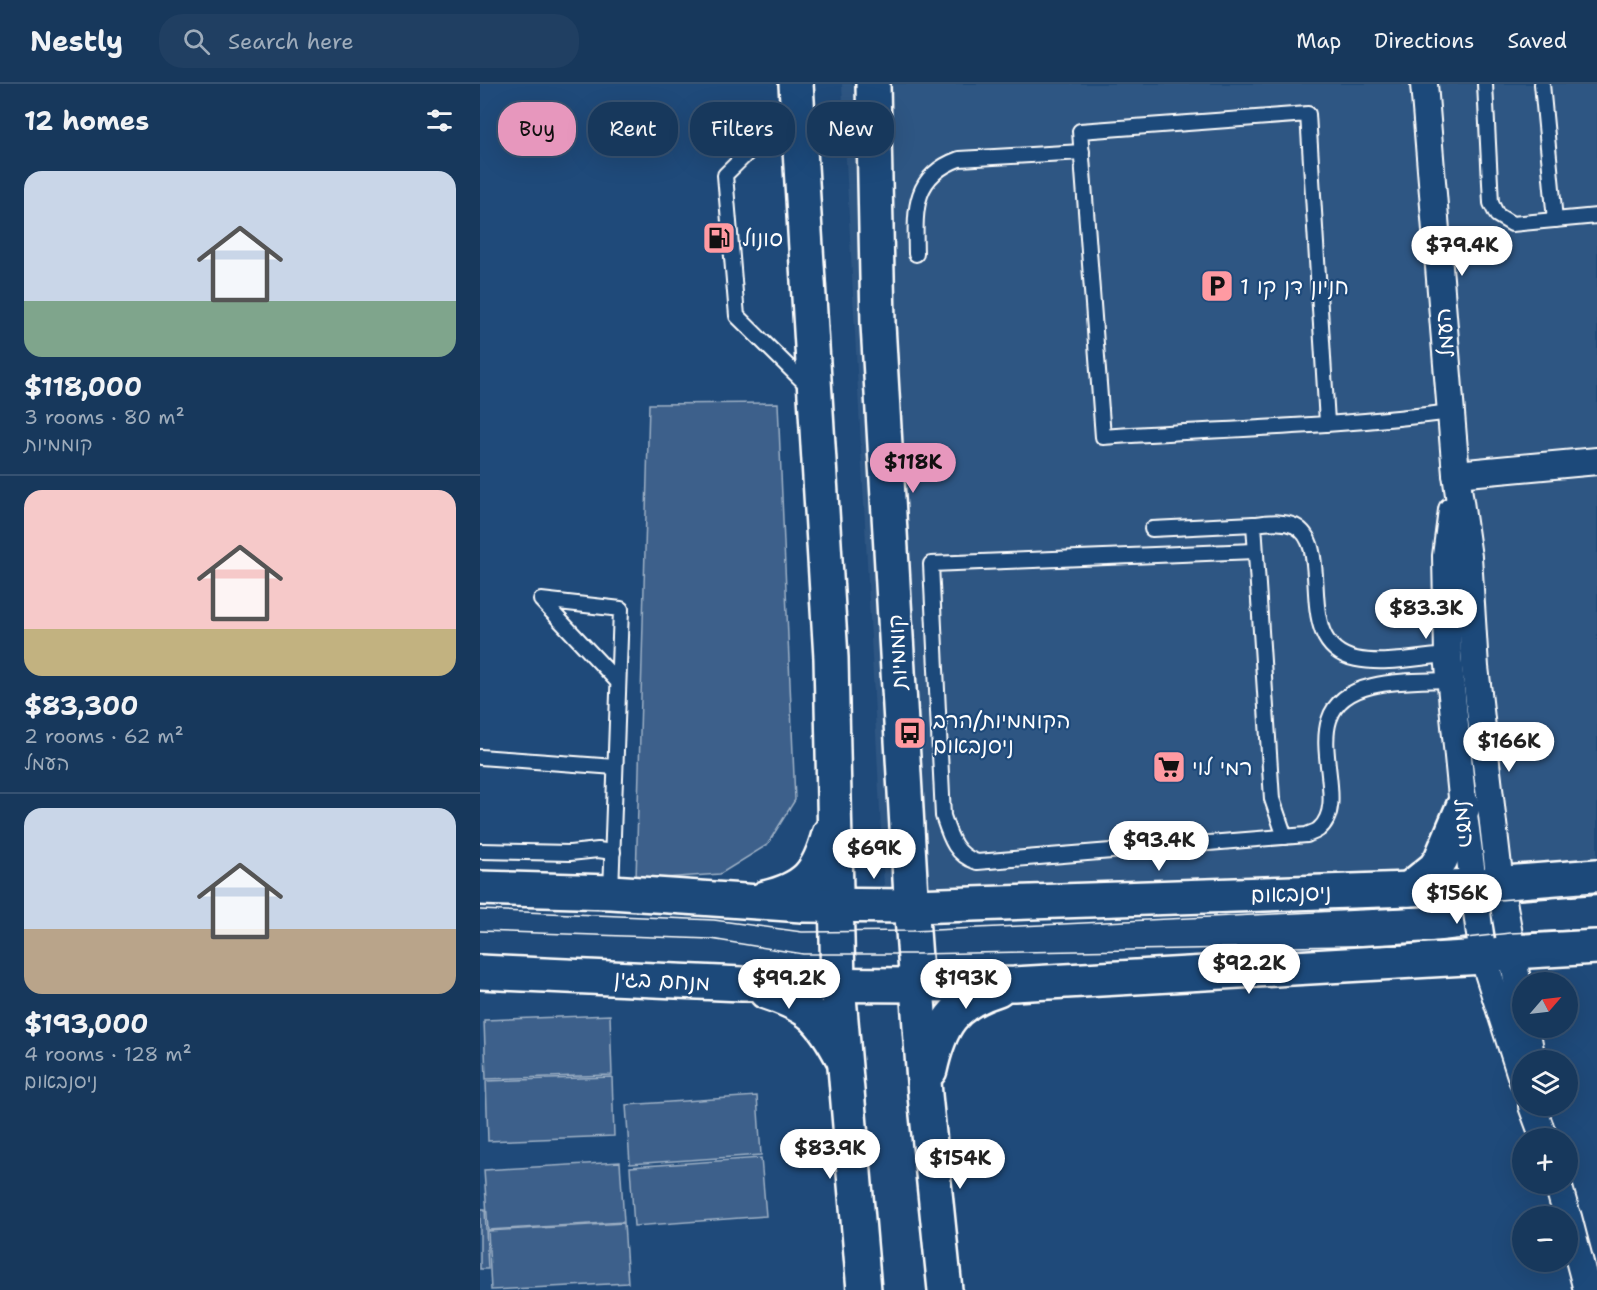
<!DOCTYPE html>
<html lang="en">
<head>
<meta charset="utf-8">
<style>
	body { margin:0; font-family:"Shantell Sans","Playpen Sans Hebrew",sans-serif; background:#203f62; color:#f1f3f6; height:100vh; display:flex; flex-direction:column; font-size:22px; white-space:nowrap }
	* { box-sizing:border-box; margin:0 }
	p { font-size:20px; color:#9eacbb }
	.icon { flex:none; width:33px; height:33px; fill:none; stroke:currentColor; stroke-width:2; stroke-linecap:round; stroke-linejoin:round }
	.map { position:relative; flex:1; overflow:hidden }
	.drawer { display:flex; flex-direction:column; background:#17385c; width:480px }
	.drawer>* { flex:none }
	.banner { position:absolute; left:18px; top:18px; width:570px; height:54px; display:flex; gap:12px }
	.needle { width:39px; rotate:62deg }
	.controls { position:absolute; left:1032px; top:888px; display:grid; gap:12px }
	.controls a { display:grid; place-items:center; width:66px; height:66px; border-radius:50%; background:#17385c; box-shadow:0 6px 24px #0002,0 0 0 2px #365272; font-size:30px }
	.price { position:absolute; translate:-50% -51px; padding:0 14px; border-radius:21px; background:#fff; color:#222; font-size:20px; line-height:39px; filter:drop-shadow(0 2px 3px #0008) }
	.price::after { content:''; position:absolute; left:50%; top:36px; width:18px; height:14px; margin-left:-9px; background:inherit; clip-path:polygon(0 0,100% 0,50% 100%) }
	.price.current { background:#e797bd; color:#111 }
	ul { padding:0; list-style:none }
	li { display:grid; align-content:center; gap:12px; height:318px; padding:0 24px }
	li+li { border-top:2px solid #365272 }
	li span { display:grid; place-items:center; height:186px; border-radius:18px; color:#555 }
	li>.icon { margin-inline-start:auto }
	span .icon { width:108px; height:108px; fill:#fffc; stroke-width:1 }
	li b { font-size:26px }
	h2 { display:flex; justify-content:space-between; align-items:center; height:72px; padding:0 24px; font-size:26px }
	.chip { padding:0 21px; border-radius:24px; background:#17385c; box-shadow:0 6px 24px #0002,0 0 0 2px #365272; font-size:21px; line-height:54px }
	.chip.current { background:#e797bd; color:#111 }
	header { display:flex; align-items:center; gap:36px; box-sizing:border-box; height:84px; padding:0 30px; background:#17385c; border-bottom:2px solid #365272 }
	header strong { font-size:28px }
	nav { display:flex; gap:33px; margin-inline-start:auto; font-size:21px }
	.search { width:420px; height:54px; background:#203f62; display:flex; align-items:center; gap:15px; box-sizing:border-box; padding:0 21px; border-radius:24px; color:#9eacbb; font-size:22px }
	main { display:flex; flex:1; min-height:0 }
	.map>svg:first-child { display:block }
	.built { fill:#2e5683 }
	.green { fill:#3c618b; stroke:#9eb0c5; stroke-width:1.5 }
	.lines { fill:none; stroke-linecap:round; stroke-linejoin:round }
	.lane-casing { stroke:#fff; stroke-width:18 }
	.street-casing { stroke:#fff; stroke-width:30 }
	.secondary-casing { stroke:#fff; stroke-width:38 }
	.lane { stroke:#1f4a7a; stroke-width:14 }
	.street { stroke:#1f4a7a; stroke-width:26 }
	.secondary { stroke:#1f4a7a; stroke-width:33 }
	.tram { stroke:#fff; stroke-width:1.5 }
	.labels { text-anchor:middle; stroke-width:4.5; stroke-linejoin:round; paint-order:stroke }
	.poi-label { font-size:22px; fill:#fff; stroke:#1f4a7a; text-anchor:start }
	.street-label { font-size:22px; fill:#fff; stroke:#1f4a7a }
</style>
</head>
<body>
<header>
<strong>Nestly</strong>
<div class="search"><svg class="icon" aria-label="search" viewBox="0 0 24 24"><circle cx="10" cy="10" r="6"/><path d="M15 15l6 6"/></svg>Search here</div>
<nav><a>Map</a><a>Directions</a><a>Saved</a></nav>
</header>
<main>
<section class="drawer">
<h2>12 homes<svg class="icon" aria-label="filters" viewBox="0 0 24 24"><path d="M4 7h16M4 17h16"/><circle cx="9" cy="7" r="2"/><circle cx="15" cy="17" r="2"/></svg></h2>
<ul>
<li><span style="background:linear-gradient(#c9d6e8 70%,#7fa58c 0)"><svg class="icon" aria-label="home" viewBox="0 0 24 24"><path d="M3 11l9-7 9 7M6 9v11h12V9"/></svg></span><div><b>$118,000</b><p>3 rooms · 80 m²</p><p>קוממיות</p></div></li>
<li><span style="background:linear-gradient(#f6c9c9 75%,#c2b280 0)"><svg class="icon" aria-label="home" viewBox="0 0 24 24"><path d="M3 11l9-7 9 7M6 9v11h12V9"/></svg></span><div><b>$83,300</b><p>2 rooms · 62 m²</p><p>העמל</p></div></li>
<li><span style="background:linear-gradient(#c9d6e8 65%,#b9a48a 0)"><svg class="icon" aria-label="home" viewBox="0 0 24 24"><path d="M3 11l9-7 9 7M6 9v11h12V9"/></svg></span><div><b>$193,000</b><p>4 rooms · 128 m²</p><p>ניסנבאום</p></div></li>
</ul>
</section>
<div class="map">
<svg width="1117" height="1206" viewBox="0 0 1117 1206">
	<rect width="100%" height="100%" fill="#1f4a7a"/>
	<filter id="ink" filterUnits="userSpaceOnUse"><feTurbulence type="fractalNoise" baseFrequency=".0167" numOctaves="2"/><feDisplacementMap in="SourceGraphic" scale="12" xChannelSelector="R" yChannelSelector="G"/><feConvolveMatrix kernelMatrix="1 2 1 2 8 2 1 2 1" color-interpolation-filters="sRGB"/></filter>
	<g filter="url(#ink)">
		<path class="built" d="M362,0h755v780l-711,60z"/>
		<g class="green">
			<path d="M298,319l17,397 -28,45 -47,29 -84,6 13,-476z"/>
			<path d="M130,931l2,60 -126,4 -2,-59z"/>
			<path d="M132,993l2,59 -126,5 -2,-60z"/>
			<path d="M277,1012l4,59 -131,9 -4,-59z"/>
			<path d="M281,1074l5,58 -132,10 -4,-59z"/>
			<path d="M140,1078l4,60 -136,8 -4,-60z"/>
			<path d="M0,1125h5l3,60h-8z"/>
			<path d="M144,1139l4,60 -137,7 -3,-59z"/>
		</g>
		<g class="lines">
			<g class="lane-casing">
				<g id="lane">
					<path d="M1005,0l6,119 6,12 15,9 85,-8"/>
					<path d="M1062,0l13,136"/>
					<path d="M314,23l-69,68 12,141 73,72"/>
					<path d="M436,170c-1,-43 -4,-78 43,-95l123,-7"/>
					<path d="M847,338l-19,-308 -228,17 23,306c115,-8 233,-10 348,-25"/>
					<path d="M672,445l102,-5"/>
					<path d="M775,467l-324,13 12,252c7,21 12,39 34,46l330,-27c3,-2 9,-3 12,-6 37,-31 -34,-123 53,-143 24,-6 52,-5 77,-6l6,-3"/>
					<path d="M0,673l135,10"/>
					<path d="M805,753l-13,-38 -18,-275c13,-1 28,-4 41,2 41,21 -5,119 61,133 29,6 63,-2 92,-4l5,3"/>
					<path d="M0,767l90,2 28,-3 15,2"/>
					<path d="M131,808l10,-283 -80,-9 77,82"/>
				</g>
			</g>
			<g class="street-casing">
				<g id="street">
					<path d="M944,0l32,390 12,83 7,110 25,217 22,124"/>
					<path d="M976,390l141,-13"/>
					<path d="M972,426l-6,46 2,99 15,152 20,150 39,122"/>
					<path d="M1046,944l6,32"/>
					<path d="M1052,1022l12,32"/>
					<path d="M1078,1100l9,32"/>
					<path d="M1088,1133l19,73"/>
				</g>
			</g>
			<g class="secondary-casing">
				<g id="secondary">
					<path d="M316,0l35,574 7,327 26,305"/>
					<path d="M393,0l5,240 35,607 12,164 20,195"/>
					<path d="M0,804l131,4 191,13 110,1 528,-18 157,-12"/>
					<path d="M929,805l26,-21 6,-9 22,-52"/>
					<path d="M285,814c41,-10 53,-24 64,-64"/>
					<path d="M0,888l262,12 175,1 97,-1 469,-27 28,-5 86,-5"/>
					<path d="M286,908c43,14 55,25 76,65"/>
					<path d="M450,986c10,-45 23,-67 68,-81"/>
				</g>
			</g>
			<use href="#lane" class="lane"/>
			<use href="#street" class="street"/>
			<use href="#secondary" class="secondary"/>
			<g class="tram">
				<path d="M0,826l234,10 88,12 111,-1 486,-23 198,-16"/>
				<path d="M0,847l231,8 92,15h112l489,-9 106,-12 87,-4"/>
			</g>
		</g>
	</g>
	<defs>
		<g id="fuel-square" transform="scale(1.725)"><rect x="-9" y="-9" width="18" height="18" rx="4" fill="#ff9aa2" stroke="#1f4a7a"/><path d="M-5.5-6h7V0h2V4h1.3V-2.5L3-4.5l.8-.8L6-3V5H2.5V1h-1V6h-7ZM-4.2-4.7v3.2H.2V-4.7Z" fill="#111"/></g>
		<g id="parking-square" transform="scale(1.725)"><rect x="-9" y="-9" width="18" height="18" rx="4" fill="#ff9aa2" stroke="#1f4a7a"/><path d="M-3.5-5.5H1a3.5 3.5 0 0 1 0 7H-1V5.5H-3.5ZM-1-3.4V-.6H.8a1.4 1.4 0 0 0 0-2.8Z" fill="#111"/></g>
		<g id="bus-square" transform="scale(1.725)"><rect x="-9" y="-9" width="18" height="18" rx="4" fill="#ff9aa2" stroke="#1f4a7a"/><path d="M-5-6H5V4H4V6H2V4H-2V6H-4V4H-5ZM-3.5-4V0h7V-4ZM-3.5 1.2v1.5H-2V1.2ZM2 1.2v1.5H3.5V1.2Z" fill="#111"/></g>
		<g id="supermarket-square" transform="scale(1.725)"><rect x="-9" y="-9" width="18" height="18" rx="4" fill="#ff9aa2" stroke="#1f4a7a"/><path d="M-6-5.5h2.5l.6 2H6L4.5 2H-2.5L-4.4-4H-6ZM-1.5 3.2a1.3 1.3 0 1 0 .1 0ZM3 3.2a1.3 1.3 0 1 0 .1 0Z" fill="#111"/></g>
	</defs>
	<g fill-rule="evenodd">
		<use href="#fuel-square" x="239" y="154"/>
		<use href="#parking-square" x="737" y="202"/>
		<use href="#bus-square" x="430" y="649"/>
		<use href="#supermarket-square" x="689" y="683"/>
	</g>
	<g class="labels">
		<g class="poi-label">
			<text x="262" y="162">סונול</text>
			<text x="760" y="210">חניון דן קו 1</text>
			<text x="453" y="644">הקוממיות/הרב<tspan x="453" dy="25">ניסנבאום</tspan></text>
			<text x="712" y="691">רמי לוי</text>
		</g>
		<g class="street-label">
			<text transform="translate(964 249) rotate(-95)" y="8">העמל</text>
			<text transform="translate(417 568) rotate(-93)" y="8">קוממיות</text>
			<text transform="translate(985 739) rotate(83)" y="8">העמל</text>
			<text transform="translate(811 809) rotate(-2)" y="8">ניסנבאום</text>
			<text transform="translate(182 896) rotate(3)" y="8">מנחם בגין</text>
		</g>
	</g>
</svg>
<div class="controls">
<a><svg class="needle" viewBox="-14 -14 28 28"><path d="M0-13l5 13h-10z" fill="#e53935"/><path d="M0 13l5-13h-10z" fill="#9eacbb"/></svg></a>
<a><svg class="icon" aria-label="layers" viewBox="0 0 24 24"><path d="M12 4l9 5-9 5-9-5zM3 14l9 5 9-5"/></svg></a>
<a>+</a>
<a>−</a>
</div>
<b class="price" style="left:982px;top:193px">$79.4K</b>
<b class="price current" style="left:433px;top:410px">$118K</b>
<b class="price" style="left:946px;top:556px">$83.3K</b>
<b class="price" style="left:1029px;top:689px">$166K</b>
<b class="price" style="left:679px;top:788px">$93.4K</b>
<b class="price" style="left:394px;top:796px">$69K</b>
<b class="price" style="left:977px;top:841px">$156K</b>
<b class="price" style="left:769px;top:911px">$92.2K</b>
<b class="price" style="left:309px;top:926px">$99.2K</b>
<b class="price" style="left:486px;top:926px">$193K</b>
<b class="price" style="left:350px;top:1096px">$83.9K</b>
<b class="price" style="left:480px;top:1106px">$154K</b>
<div class="banner">
<a class="chip current">Buy</a>
<a class="chip">Rent</a>
<a class="chip">Filters</a>
<a class="chip">New</a>
</div>
</div>
</main>
</body>
</html>
